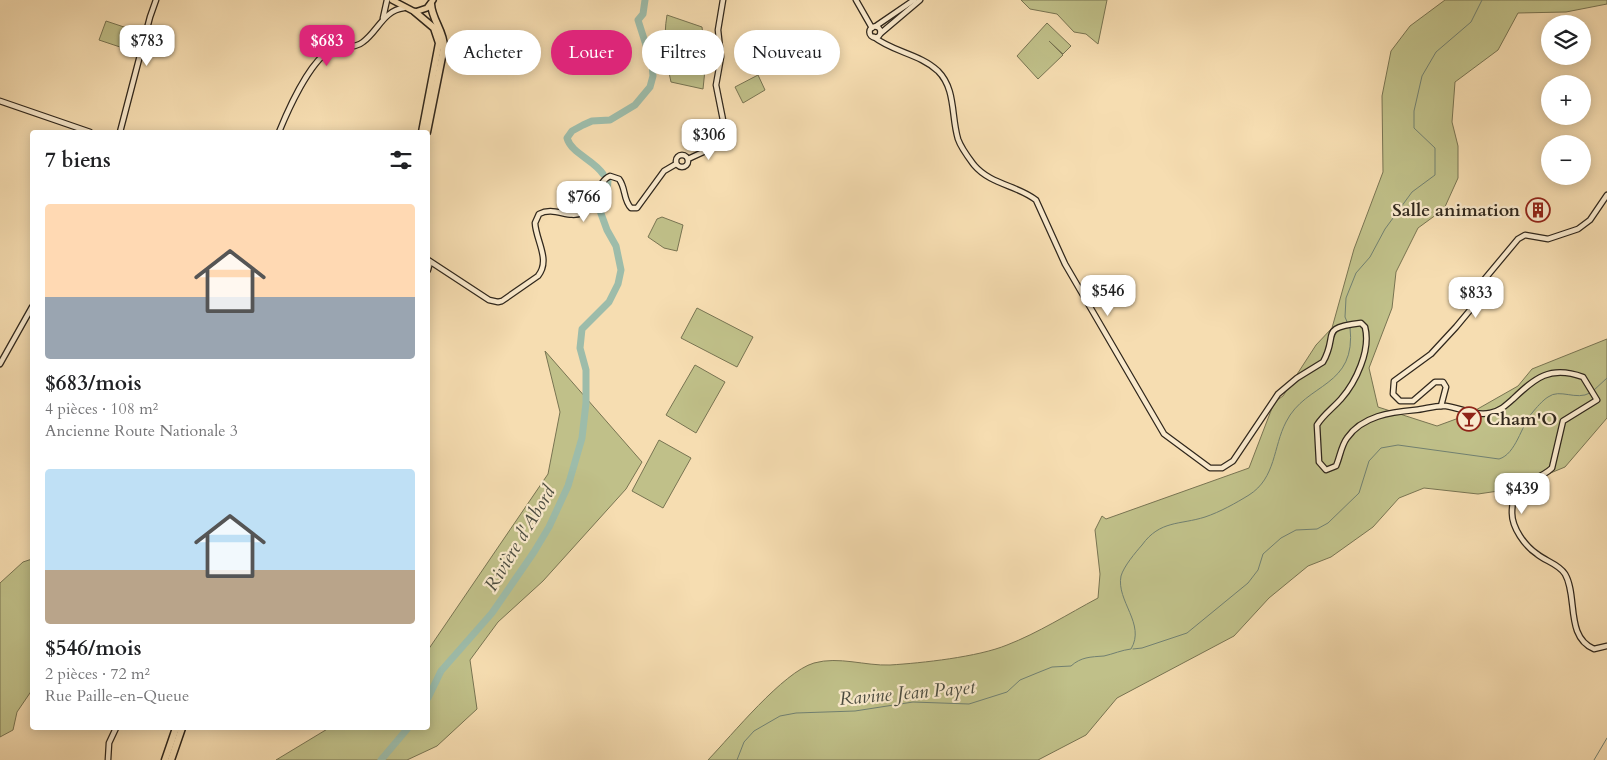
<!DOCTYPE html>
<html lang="fr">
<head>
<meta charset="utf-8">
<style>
	body { margin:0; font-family:Cardo,serif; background:#f6f6f6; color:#202124; height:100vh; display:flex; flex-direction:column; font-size:19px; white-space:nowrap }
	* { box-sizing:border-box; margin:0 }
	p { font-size:16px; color:#757577 }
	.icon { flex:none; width:28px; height:28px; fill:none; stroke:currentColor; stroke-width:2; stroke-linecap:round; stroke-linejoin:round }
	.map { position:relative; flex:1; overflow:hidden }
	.side { position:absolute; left:30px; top:130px; width:400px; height:600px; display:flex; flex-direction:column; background:#fff; border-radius:5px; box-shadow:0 2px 12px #0003 }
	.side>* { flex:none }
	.banner { position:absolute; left:445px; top:30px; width:475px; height:45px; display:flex; gap:10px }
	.buttons { position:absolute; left:1541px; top:15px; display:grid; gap:10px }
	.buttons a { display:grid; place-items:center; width:50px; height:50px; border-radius:50%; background:#fff; box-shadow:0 2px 12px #0003; font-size:25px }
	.price { position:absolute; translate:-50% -42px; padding:0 11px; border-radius:10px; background:#fff; color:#222; font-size:16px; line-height:32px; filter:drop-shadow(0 1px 2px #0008) }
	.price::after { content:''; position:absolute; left:50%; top:30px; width:15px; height:11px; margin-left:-8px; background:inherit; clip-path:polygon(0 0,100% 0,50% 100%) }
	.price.active { background:#db2777; color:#fff }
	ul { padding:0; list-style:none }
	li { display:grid; align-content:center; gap:10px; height:265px; padding:0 15px }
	li span { display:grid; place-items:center; height:155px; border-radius:5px; color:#555 }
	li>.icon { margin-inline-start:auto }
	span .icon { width:90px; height:90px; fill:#fffc; stroke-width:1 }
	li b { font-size:21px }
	h2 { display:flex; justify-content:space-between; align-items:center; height:60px; padding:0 15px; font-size:21px }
	.tag { padding:0 18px; border-radius:22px; background:#fff; box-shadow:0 2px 12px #0003; font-size:18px; line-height:45px }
	.tag.active { background:#db2777; color:#fff }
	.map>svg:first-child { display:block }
	.green { fill:#c0c089; stroke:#787452 }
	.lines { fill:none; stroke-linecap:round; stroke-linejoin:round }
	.stream { stroke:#718071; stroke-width:1 }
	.river { stroke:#9dbcaa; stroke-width:7 }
	.secondary-casing { stroke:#30271c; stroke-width:7 }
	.primary-casing { stroke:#30271c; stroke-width:8 }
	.highway-casing { stroke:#30271c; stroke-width:9 }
	.secondary { stroke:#f9e9cc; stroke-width:4.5 }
	.primary { stroke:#f6ddb1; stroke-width:5 }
	.highway { stroke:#f6ddb1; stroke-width:6 }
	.labels { text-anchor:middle; stroke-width:4.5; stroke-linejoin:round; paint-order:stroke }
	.poi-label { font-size:18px; font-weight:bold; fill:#30271c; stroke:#f9e9cc; text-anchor:end }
	.water-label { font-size:19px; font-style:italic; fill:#4b4c40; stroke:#f9e9cc }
</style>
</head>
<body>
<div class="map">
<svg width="1607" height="760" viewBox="0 0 1607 760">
	<rect width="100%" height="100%" fill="#f6ddb1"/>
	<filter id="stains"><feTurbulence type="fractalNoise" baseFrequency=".004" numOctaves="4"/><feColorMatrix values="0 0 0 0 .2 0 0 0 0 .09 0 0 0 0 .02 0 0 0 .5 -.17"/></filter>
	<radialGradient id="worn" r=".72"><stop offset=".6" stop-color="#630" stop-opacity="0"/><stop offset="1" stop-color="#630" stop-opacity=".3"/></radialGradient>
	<g class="green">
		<path d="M1021,0h86l-9,44 -12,-10 -12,-2 -17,-18 -27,-5z"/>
		<path d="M1445,0h162v4l-41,8 -48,1 -20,37 -43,32 -3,40 6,24v32l-14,31 -26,19 -22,44 -4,36 -23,60 9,39 59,19 30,-11 51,-29 14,-17 75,-30v79l-42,49 -53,22 -34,5 -54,-6 -25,10 -26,29 -42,30 -23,9 -39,32 -35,38 -117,62 -31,37 -48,25h-330c24,-25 75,-88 106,-97 25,-7 51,3 76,2 32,-2 88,-8 117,-20 31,-12 61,-31 91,-47l2,-24 -5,-44 7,-14 4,3 143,-51 23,-60 -2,-3 13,-9 33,-51 16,-17 22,-79 29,-77 -1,-76 9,-45 19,-25z"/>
		<path d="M667,15l35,12 4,33 -3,29 -32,-7c-5,-22 -8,-44 -4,-67z"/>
		<path d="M106,21l30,10 -7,19 -30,-10z"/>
		<path d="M1047,23l24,23 -8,8 -14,-13 14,14 -25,24 -21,-23z"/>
		<path d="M758,75l7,15 -22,13 -8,-16z"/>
		<path d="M662,217l21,8 -6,26 -13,-3 -16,-11 9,-18z"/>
		<path d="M697,308l56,29 -16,30 -56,-29z"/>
		<path d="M545,351l97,111 -16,27 -83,92 -45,41 -28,38 7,49 -40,37 -30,14h-131l53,-32h99v-78l120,-176 12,-62z"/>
		<path d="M695,365l30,17 -29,51 -30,-18z"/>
		<path d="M659,440l32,18 -28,50 -31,-17z"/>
		<path d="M32,559v131l-15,22 -4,18 -13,7v-154l23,-21z"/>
	</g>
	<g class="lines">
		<g class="stream">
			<path d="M1348,324l-3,-7 1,-19 10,-25 14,-16 15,-28 27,-37 23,-17v-27l-21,-20v-17l8,-35 14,-24 35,-30 11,-22"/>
			<path d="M1593,391l14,-13"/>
			<path d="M1133,649l9,-1 45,-15 61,-50 10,-13 5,-16 18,-16 15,-8 21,-1 11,-6 31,-30 10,-32 12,-13 17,-3 101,14c17,-5 22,-33 33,-46 4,-5 11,-13 16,-16 12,-9 28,4 42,-4"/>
			<path d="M737,760l7,-18 10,-11 26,-15 16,-3 59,-2 58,-9 56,2 38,-12 13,-12 17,-7 15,-6 19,-1c10,-9 19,-9 33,-10 9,-2 18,-6 27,-7 15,-25 -15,-48 -10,-73 3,-10 14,-23 21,-31 18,-25 38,-20 63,-28 15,-5 31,-14 44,-22 27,-17 24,-48 37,-73 20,-40 71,-34 64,-95"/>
			<path d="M1594,760l13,-22"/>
		</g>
		<g class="river">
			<path d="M603,174c-9,-14 -32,-21 -36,-36l5,-7 11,-6 9,-4 18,-1 25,-15 15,-18 3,-11 -1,-12 -14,-44 5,-6 2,-14"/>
			<path d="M428,698l13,-27 51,-58 42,-61 15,-25 19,-41 14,-48 4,-35v-33l-6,-22 2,-19 27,-27 9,-18 3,-14 -5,-24 -9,-16 -8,-22 8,-18 1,-9"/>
			<path d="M381,760l27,-32"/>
		</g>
		<g class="secondary-casing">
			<g id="secondary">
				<path d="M856,0l16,28"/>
				<path d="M383,18l4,-18"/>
				<path d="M876,26l38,-26"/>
				<circle cx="875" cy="32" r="5.5"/>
				<path d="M881,33l39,-33"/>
				<path d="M874,37c19,15 46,17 64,34 18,18 13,45 20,68 3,9 10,18 16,26 17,20 43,20 62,35l29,64 99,170 46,34h12l11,-7 45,-67 19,-16 26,-16c16,-28 -5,-34 38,-39l4,4c6,23 -9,55 -24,72 -8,9 -18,16 -24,26l2,37 7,8 10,-4c4,-9 5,-20 11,-28 15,-22 44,-26 68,-28 11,-1 20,-5 31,-4 14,2 29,10 44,7 9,-1 16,-8 23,-14 22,-21 37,-34 70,-22l14,23 -34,21 -11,47c-18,17 -40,9 -40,45 0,15 13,33 25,41 8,7 22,10 28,20 13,22 0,63 29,75l13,-3"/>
				<path d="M0,101l90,31"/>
				<path d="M120,132l30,-115 6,-17"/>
				<path d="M279,132c9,-22 30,-69 51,-82 10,-6 24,0 33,-8 15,-11 21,-32 41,-34"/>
				<circle cx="682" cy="161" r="6"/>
				<path d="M688,159l24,-11 11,-16 1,-7 -8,-40 5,-28 -3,-27 5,-30"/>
				<path d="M428,260l61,40 9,2 4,-1 36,-25c13,-16 -2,-35 -3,-53l4,-9c15,-8 29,5 43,-1 15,-7 14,-31 28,-37l9,3c7,9 4,21 12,29h6l27,-37 12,-7"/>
				<path d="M428,270l2,-8"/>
				<path d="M0,364l32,-57"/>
				<path d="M1441,406l5,-19 -3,-5h-8l-22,19h-13l-7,-7 1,-13 37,-27 25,-27 15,-18 12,-28 35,-42 7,-4 23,4 30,-10 12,-9 17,-25"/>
				<path d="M108,760l1,-17 7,-15"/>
			</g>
		</g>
		<g class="primary-casing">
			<path id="primary" d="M392,0l23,12 12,-4 6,-8"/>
		</g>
		<g class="highway-casing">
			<g id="highway">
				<path d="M415,12l19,16 5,15 -17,89"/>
				<path d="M427,132l17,-85c0,-16 -12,-27 -13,-43"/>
				<path d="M165,760l11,-32"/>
				<path d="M171,760l11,-32"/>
			</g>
		</g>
		<use href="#secondary" class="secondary"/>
		<use href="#primary" class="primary"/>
		<use href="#highway" class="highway"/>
	</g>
	<defs>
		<g id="building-ring" transform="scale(1.25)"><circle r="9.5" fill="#f9e9cc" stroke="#8f2418" stroke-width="1.5"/><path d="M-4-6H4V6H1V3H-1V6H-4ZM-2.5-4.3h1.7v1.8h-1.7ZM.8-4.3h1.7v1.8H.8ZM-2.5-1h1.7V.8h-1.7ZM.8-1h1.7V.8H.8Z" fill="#8f2418"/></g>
		<g id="bar-ring" transform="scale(1.25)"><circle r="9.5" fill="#f9e9cc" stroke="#8f2418" stroke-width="1.5"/><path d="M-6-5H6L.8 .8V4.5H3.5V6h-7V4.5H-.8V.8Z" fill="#8f2418"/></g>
	</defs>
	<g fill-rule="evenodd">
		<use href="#building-ring" x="1538" y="210"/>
		<use href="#bar-ring" x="1469" y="419"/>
	</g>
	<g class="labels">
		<g class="poi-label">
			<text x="1520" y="216">Salle animation</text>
			<text x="1486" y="425" text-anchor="start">Cham'O</text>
		</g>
		<g class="water-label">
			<text transform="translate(519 538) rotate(-59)" y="7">Rivière d'Abord</text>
			<text transform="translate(907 692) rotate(-5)" y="7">Ravine Jean Payet</text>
		</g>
	</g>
	<rect width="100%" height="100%" filter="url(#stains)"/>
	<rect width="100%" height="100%" fill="url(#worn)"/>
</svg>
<div class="buttons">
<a><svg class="icon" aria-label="layers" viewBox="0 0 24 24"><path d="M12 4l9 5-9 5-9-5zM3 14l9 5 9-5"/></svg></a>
<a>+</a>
<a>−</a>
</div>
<b class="price" style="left:147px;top:67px">$783</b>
<b class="price active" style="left:327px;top:67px">$683</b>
<b class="price" style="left:709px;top:161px">$306</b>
<b class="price" style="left:584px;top:223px">$766</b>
<b class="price" style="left:1108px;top:317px">$546</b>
<b class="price" style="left:1476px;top:319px">$833</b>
<b class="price" style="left:1522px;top:515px">$439</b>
<div class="banner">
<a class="tag">Acheter</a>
<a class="tag active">Louer</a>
<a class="tag">Filtres</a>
<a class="tag">Nouveau</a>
</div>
<section class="side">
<h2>7 biens<svg class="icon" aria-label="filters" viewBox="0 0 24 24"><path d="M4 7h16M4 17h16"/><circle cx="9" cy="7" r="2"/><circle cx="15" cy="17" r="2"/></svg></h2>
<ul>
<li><span style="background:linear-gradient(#ffd9b3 60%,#9aa5b1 0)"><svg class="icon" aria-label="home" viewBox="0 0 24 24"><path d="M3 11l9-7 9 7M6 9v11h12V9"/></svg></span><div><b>$683/mois</b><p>4 pièces · 108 m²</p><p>Ancienne Route Nationale 3</p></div></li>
<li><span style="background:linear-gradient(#bfe0f5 65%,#b9a48a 0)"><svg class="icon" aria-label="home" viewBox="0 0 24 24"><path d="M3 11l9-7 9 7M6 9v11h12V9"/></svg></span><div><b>$546/mois</b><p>2 pièces · 72 m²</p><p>Rue Paille-en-Queue</p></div></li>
</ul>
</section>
</div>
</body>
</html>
